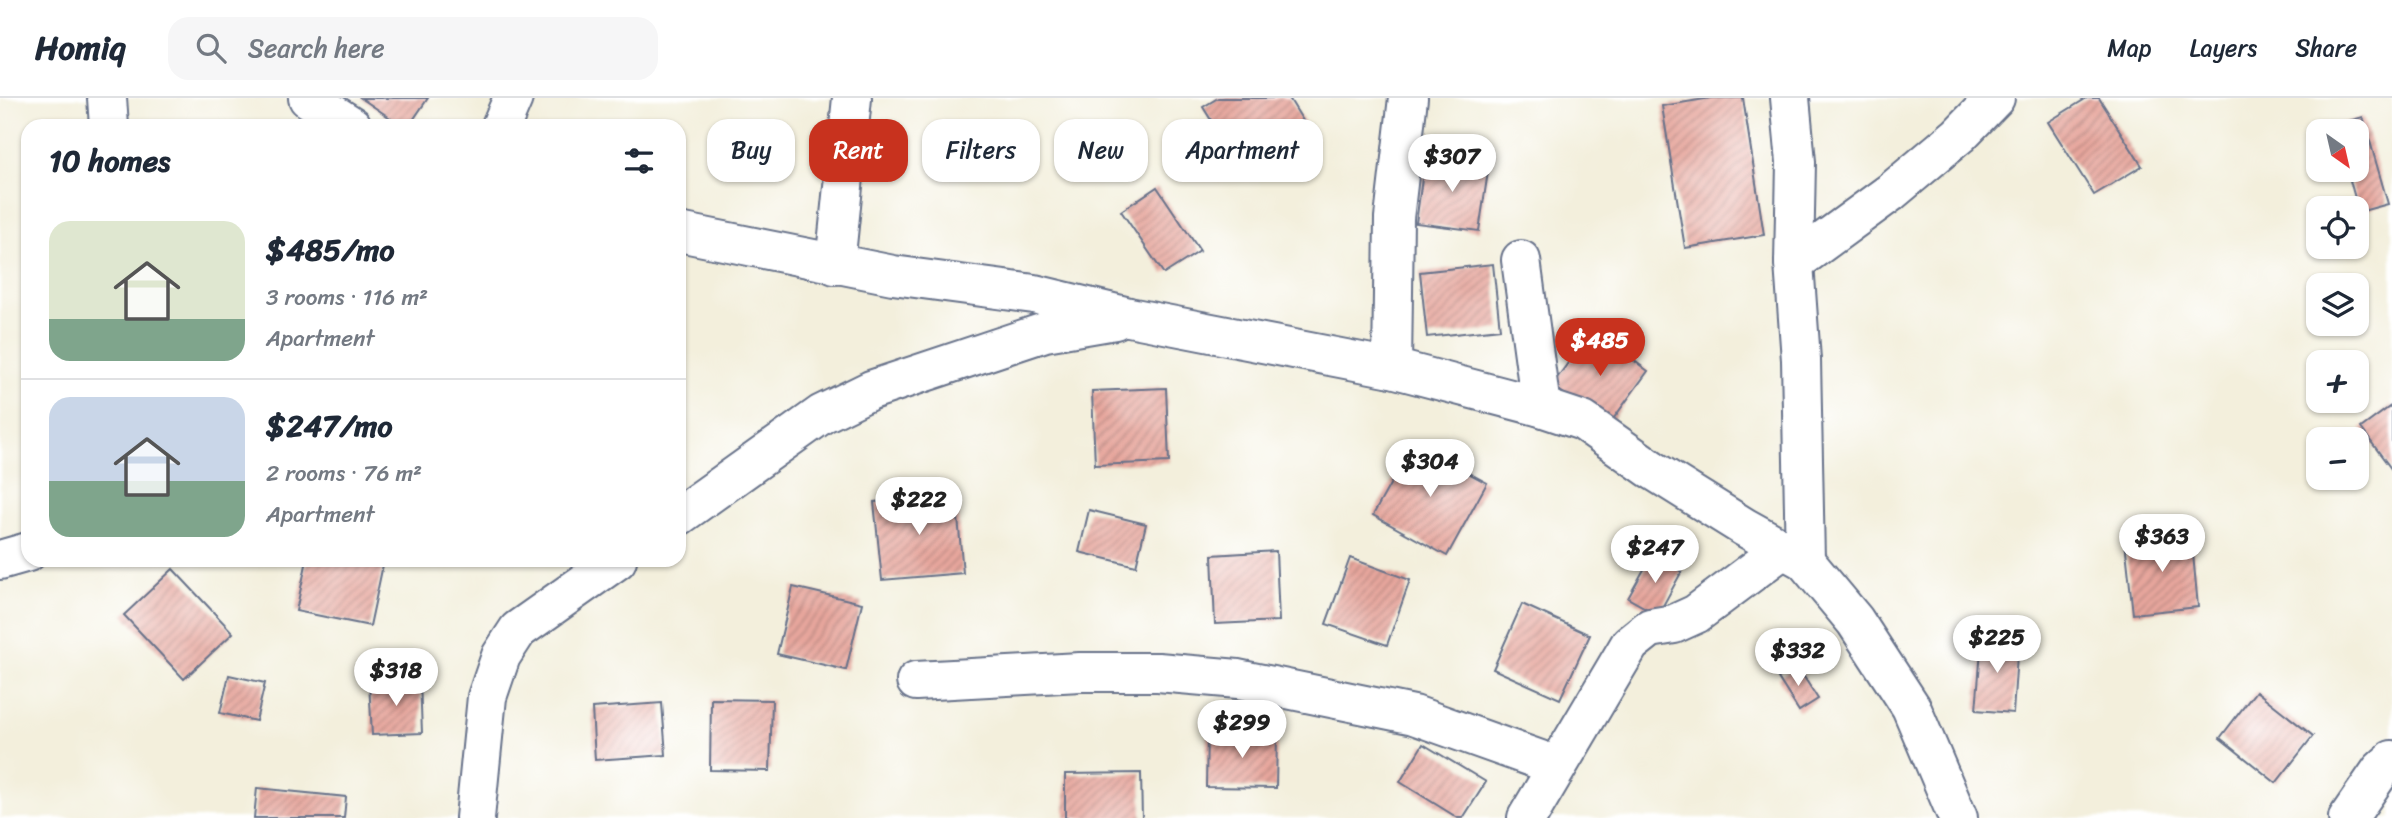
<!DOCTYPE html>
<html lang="en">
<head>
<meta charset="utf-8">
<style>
	body { margin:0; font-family:Sriracha,sans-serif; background:#f6f6f7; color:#1f2937; height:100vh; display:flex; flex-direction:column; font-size:26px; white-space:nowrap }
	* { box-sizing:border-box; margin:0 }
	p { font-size:23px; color:#747a83 }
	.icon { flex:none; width:38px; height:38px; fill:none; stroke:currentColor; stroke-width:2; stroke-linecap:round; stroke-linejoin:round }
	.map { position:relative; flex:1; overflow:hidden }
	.details { position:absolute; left:21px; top:21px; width:665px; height:448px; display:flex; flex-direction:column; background:#fff; border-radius:21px; box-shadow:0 2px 5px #0004 }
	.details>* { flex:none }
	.guide { position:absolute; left:707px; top:21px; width:665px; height:63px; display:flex; gap:14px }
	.needle { width:46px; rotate:146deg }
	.fabs { position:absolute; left:2306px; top:21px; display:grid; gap:14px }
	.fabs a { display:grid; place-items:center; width:63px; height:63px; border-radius:14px; background:#fff; box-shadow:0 2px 5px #0004; font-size:35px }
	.price { position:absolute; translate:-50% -60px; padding:0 16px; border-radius:24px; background:#fff; color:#222; font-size:23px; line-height:46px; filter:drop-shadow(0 2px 4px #0008) }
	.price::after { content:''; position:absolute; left:50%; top:42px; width:21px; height:16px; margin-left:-10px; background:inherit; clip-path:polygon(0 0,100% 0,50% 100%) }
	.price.current { background:#c8321e; color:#fff }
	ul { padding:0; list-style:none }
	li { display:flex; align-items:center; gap:21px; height:175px; padding:0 28px }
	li+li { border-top:2px solid #e0e1e3 }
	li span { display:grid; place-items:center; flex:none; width:196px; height:140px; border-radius:21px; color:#555 }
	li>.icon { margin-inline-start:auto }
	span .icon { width:84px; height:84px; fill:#fffc; stroke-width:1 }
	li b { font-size:30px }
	h2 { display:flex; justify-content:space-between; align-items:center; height:84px; padding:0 28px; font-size:30px }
	.chip { padding:0 24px; border-radius:21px; background:#fff; box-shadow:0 2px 5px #0004; font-size:24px; line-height:63px }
	.chip.current { background:#c8321e; color:#fff }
	header { display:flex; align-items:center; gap:42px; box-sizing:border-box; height:98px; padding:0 35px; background:#fff; border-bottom:2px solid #e0e1e3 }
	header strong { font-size:33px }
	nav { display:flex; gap:38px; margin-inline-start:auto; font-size:24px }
	.search { width:490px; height:63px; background:#f6f6f7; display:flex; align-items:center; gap:18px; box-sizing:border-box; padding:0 24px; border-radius:21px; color:#747a83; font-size:26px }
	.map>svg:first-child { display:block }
	.building { fill:url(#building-hatch) }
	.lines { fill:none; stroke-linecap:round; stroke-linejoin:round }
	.minor-casing { stroke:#67728a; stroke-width:42 }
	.minor { stroke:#fff; stroke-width:38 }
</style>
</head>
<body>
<header>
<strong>Homiq</strong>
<div class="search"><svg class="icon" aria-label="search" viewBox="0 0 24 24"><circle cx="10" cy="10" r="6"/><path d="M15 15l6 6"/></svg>Search here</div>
<nav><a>Map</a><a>Layers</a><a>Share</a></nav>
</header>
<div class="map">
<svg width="2392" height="720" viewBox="0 0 2392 720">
	<defs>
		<pattern id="building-hatch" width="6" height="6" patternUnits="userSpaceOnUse" patternTransform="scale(1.75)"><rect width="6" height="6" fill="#e7a69c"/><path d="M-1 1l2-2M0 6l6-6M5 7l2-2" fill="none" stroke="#ba8882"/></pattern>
	</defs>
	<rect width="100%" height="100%" fill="#fff"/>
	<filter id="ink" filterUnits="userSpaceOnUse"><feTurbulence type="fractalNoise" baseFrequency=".0143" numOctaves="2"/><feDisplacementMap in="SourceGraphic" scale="14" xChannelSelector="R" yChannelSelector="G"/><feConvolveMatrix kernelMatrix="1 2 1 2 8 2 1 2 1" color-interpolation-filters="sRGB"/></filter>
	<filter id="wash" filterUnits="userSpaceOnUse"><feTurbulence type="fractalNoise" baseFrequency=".00686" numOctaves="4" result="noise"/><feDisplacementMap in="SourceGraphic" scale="28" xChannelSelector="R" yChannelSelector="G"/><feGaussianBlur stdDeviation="1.57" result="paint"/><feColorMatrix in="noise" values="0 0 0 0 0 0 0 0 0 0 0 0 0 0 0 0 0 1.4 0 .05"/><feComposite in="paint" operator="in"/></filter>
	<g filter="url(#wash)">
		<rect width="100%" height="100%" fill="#f3efdc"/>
		<g id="blocks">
			<g class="building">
				<path d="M361,0h67l-19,28h-7z"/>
				<path d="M1218,0h71l22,36 -66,41 -42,-68z"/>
				<path d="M1711,0h32l21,137 -79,13 -23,-142z"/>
				<path d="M2087,0h12l43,68 -48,29 -46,-73z"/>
				<path d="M2363,19l25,87 -29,8 -12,-42h10v-39h-20l-2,-6z"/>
				<path d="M1425,58l64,9 -10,66 -63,-8z"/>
				<path d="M1157,89l43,64 -36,23 -43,-63z"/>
				<path d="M1493,166l7,65 -73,8 -7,-65z"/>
				<path d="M1592,232l56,41 -40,55 -56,-41z"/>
				<path d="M1166,290l3,74 -74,3 -3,-74z"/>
				<path d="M2392,307v65l-31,-42z"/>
				<path d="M1413,345l74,40 -40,73 -74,-41z"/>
				<path d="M956,397l7,78 -81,7 -8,-78z"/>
				<path d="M1089,412l57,14 -10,42 -57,-14z"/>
				<path d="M2191,435l7,74 -65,7 -8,-73z"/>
				<path d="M1276,453l3,70 -64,3 -3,-69z"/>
				<path d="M1652,457l30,16 -24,44 -30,-17z"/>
				<path d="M1350,460l60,22 -23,65 -61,-21z"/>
				<path d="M307,462h77l-14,66 -74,-15z"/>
				<path d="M173,471l60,64 -49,46 -60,-64z"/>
				<path d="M793,489l69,16 -16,67 -69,-16z"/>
				<path d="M1522,506l68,31 -30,64 -67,-30z"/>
				<path d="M1982,540l36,2 -5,73 -37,-3z"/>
				<path d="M1797,568l21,33 -19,12 -21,-33z"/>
				<path d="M229,577l36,8 -9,38 -36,-8z"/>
				<path d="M420,582l2,53 -50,2 -3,-52z"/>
				<path d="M2256,593l57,45 -37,47 -56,-45z"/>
				<path d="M711,601l61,1 -2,71 -60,-1z"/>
				<path d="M662,605l4,52 -71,5 -3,-52z"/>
				<path d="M1207,635h70l-1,55 -70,-1z"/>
				<path d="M1423,646l63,38 -23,36h-5l-58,-36z"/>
				<path d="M1141,675l1,45h-77v-44z"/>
				<path d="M257,690l89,9 -2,21h-90z"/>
			</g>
		</g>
	</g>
	<g filter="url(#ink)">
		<use href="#blocks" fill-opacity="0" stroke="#67728a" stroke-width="2"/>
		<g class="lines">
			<g class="minor-casing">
				<g id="minor">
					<path d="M107,0l2,28"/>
					<path d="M308,0l44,28"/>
					<path d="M1790,0l6,64 -2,101 7,97 4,201"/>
					<path d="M501,28l12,-28"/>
					<path d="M679,134l214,43 141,19 95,23 263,51 149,39 42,14 68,48 93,58 61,34 50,60 56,86 47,111"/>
					<path d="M1521,162l20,147"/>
					<path d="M1794,165l97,-71 68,-57 36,-37"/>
					<path d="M835,167l17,-167"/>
					<path d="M1392,270l2,-150 14,-120"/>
					<path d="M679,418l143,-102 49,-24 174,-58 70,-12"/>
					<path d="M0,462l28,-8"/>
					<path d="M916,583l164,-9h78l80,7 176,36 143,51"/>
					<path d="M475,720l12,-121 14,-41 17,-26 99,-70"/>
					<path d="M1527,720l103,-174 20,-16 24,-4 22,-10 87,-65"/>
					<path d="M2348,720l33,-48 11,-10"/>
				</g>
			</g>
			<use href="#minor" class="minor"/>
		</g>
	</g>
</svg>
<div class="fabs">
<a><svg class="needle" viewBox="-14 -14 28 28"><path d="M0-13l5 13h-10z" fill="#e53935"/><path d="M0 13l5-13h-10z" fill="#747a83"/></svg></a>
<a><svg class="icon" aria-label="locate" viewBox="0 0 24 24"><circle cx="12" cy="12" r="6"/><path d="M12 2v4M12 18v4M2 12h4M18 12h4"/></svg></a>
<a><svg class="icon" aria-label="layers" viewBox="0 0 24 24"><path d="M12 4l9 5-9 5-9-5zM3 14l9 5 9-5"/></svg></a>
<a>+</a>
<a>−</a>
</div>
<b class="price" style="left:1452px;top:96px">$307</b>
<b class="price current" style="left:1600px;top:280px">$485</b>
<b class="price" style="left:1430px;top:401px">$304</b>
<b class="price" style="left:919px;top:439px">$222</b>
<b class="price" style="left:2162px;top:476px">$363</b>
<b class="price" style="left:1655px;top:487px">$247</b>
<b class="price" style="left:1997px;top:577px">$225</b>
<b class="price" style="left:1798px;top:590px">$332</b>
<b class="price" style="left:396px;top:610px">$318</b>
<b class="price" style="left:1242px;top:662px">$299</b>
<div class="guide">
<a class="chip">Buy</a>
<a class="chip current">Rent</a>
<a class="chip">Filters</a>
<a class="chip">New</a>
<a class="chip">Apartment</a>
</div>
<section class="details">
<h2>10 homes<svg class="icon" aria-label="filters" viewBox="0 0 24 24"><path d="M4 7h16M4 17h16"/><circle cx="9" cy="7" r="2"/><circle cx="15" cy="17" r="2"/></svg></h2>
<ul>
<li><span style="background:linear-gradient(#dfe7d0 70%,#7fa58c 0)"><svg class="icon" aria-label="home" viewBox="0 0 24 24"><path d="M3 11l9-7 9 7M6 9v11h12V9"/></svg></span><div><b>$485/mo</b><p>3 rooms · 116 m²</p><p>Apartment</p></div></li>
<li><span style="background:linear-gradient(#c9d6e8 60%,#7fa58c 0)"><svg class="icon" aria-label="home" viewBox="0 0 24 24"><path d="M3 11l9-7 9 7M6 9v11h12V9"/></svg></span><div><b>$247/mo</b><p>2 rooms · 76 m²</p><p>Apartment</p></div></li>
</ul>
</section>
</div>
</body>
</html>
